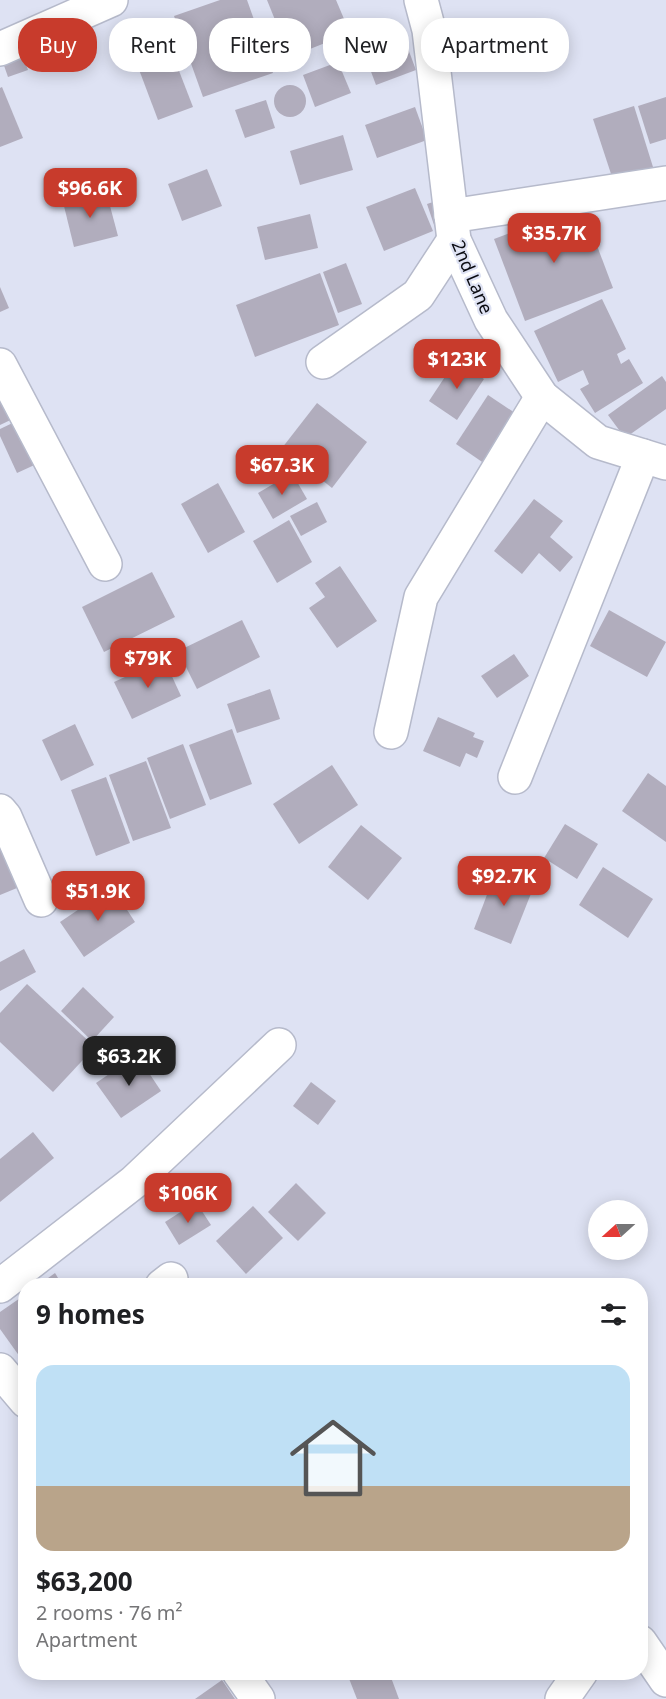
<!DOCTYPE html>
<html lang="en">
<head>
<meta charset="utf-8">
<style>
	body { margin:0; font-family:"Noto Sans",sans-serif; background:#f6f6f6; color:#202124; height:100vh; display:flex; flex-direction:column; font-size:22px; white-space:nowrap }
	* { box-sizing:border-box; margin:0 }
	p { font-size:20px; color:#757577 }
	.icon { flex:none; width:33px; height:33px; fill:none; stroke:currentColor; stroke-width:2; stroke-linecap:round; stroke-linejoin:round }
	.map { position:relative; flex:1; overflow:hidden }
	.side { position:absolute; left:18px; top:1278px; width:630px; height:402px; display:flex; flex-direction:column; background:#fff; border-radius:24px; box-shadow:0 3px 15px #0003 }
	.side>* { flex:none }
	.top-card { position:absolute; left:18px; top:18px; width:630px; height:54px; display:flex; gap:12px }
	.needle { width:39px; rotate:249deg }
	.buttons { position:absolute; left:588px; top:1200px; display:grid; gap:12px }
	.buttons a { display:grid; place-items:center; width:60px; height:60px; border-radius:50%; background:#fff; box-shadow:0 3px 15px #0003; font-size:30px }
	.price { position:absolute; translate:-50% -51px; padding:0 14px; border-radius:12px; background:#c83b2c; color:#fff; font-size:20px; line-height:39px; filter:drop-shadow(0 2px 3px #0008) }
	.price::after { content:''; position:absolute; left:50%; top:36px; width:18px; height:14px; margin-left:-9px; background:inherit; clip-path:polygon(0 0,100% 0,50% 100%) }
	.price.active { background:#222; color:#fff }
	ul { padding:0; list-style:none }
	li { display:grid; align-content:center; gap:12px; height:318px; padding:0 18px }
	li+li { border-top:2px solid #e0e0e0 }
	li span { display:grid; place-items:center; height:186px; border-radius:18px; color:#555 }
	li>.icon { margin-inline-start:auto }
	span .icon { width:108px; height:108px; fill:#fffc; stroke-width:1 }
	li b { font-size:26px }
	h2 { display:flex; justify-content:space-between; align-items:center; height:72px; padding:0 18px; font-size:26px }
	.tag { padding:0 21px; border-radius:24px; background:#fff; box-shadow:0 3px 15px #0003; font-size:21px; line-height:54px }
	.tag.active { background:#c83b2c; color:#fff }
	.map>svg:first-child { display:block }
	.building { fill:#b1adbd }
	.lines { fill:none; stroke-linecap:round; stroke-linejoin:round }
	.minor-casing { stroke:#b6bacb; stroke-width:36 }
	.minor { stroke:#fff; stroke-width:33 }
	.labels { text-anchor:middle; stroke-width:4.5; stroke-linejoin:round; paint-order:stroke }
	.street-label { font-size:18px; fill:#0a0b11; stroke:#dee2f3 }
</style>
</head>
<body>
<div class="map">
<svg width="666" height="1699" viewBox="0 0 666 1699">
	<rect width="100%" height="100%" fill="#dee2f3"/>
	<g class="building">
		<path d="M220,0h27l26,73 -70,24 -29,-81z"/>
		<path d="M267,0h69l14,33 -60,24z"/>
		<path d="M404,38l12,32 -40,15 -12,-32z"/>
		<path d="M169,45l24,62 -35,13 -23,-61z"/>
		<path d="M21,50l7,20 -20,7 -7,-20z"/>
		<path d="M338,62l13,31 -36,14 -12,-32z"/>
		<circle cx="290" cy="101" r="16"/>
		<path d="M2,87l21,51 -23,9v-59z"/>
		<path d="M666,97v42l-16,5 -12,-38z"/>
		<path d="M266,100l9,28 -30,10 -10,-28z"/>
		<path d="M634,106l19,61 -40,13 -20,-61z"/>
		<path d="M415,107l12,33 -50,18 -12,-33z"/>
		<path d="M343,135l10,35 -53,15 -10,-34z"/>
		<path d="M207,169l15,37 -40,15 -14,-37z"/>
		<path d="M415,188l18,43 -49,20 -18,-44z"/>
		<path d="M106,191l12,45 -44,11 -11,-45z"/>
		<path d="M442,199l-6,32 -9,-27z"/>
		<path d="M582,206l31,82 -88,33 -31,-82z"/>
		<path d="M310,214l8,34 -53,12 -8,-33z"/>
		<path d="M346,263l16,41 -24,9 -15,-41z"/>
		<path d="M320,273l19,52 -84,32 -19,-52z"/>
		<path d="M0,287l9,21 -9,4z"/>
		<path d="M602,299l24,50 -9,5 4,10 8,-5 14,24 -48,30 -15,-24 9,-5 -6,-14 -25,12 -24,-51z"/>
		<path d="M456,360l28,19 -27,41 -28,-19z"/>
		<path d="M662,376l4,6v27l-41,29 -17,-23z"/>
		<path d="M0,393l19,23 -19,9z"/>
		<path d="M488,395l33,22 -33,49 -32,-22z"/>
		<path d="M317,403l50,39 -35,46 -50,-40z"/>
		<path d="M21,419l20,43 -24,11 -17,-37v-7z"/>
		<path d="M292,473l15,26 -34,20 -15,-26z"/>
		<path d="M218,483l27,49 -37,21 -27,-49z"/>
		<path d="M534,499l29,22 -13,16 23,20 -13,15 -21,-19 -17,21 -28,-23z"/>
		<path d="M317,502l10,20 -26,14 -11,-20z"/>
		<path d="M289,520l23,42 -35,21 -24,-42z"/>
		<path d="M340,566l37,55 -40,27 -28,-40 16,-11 -10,-14z"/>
		<path d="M152,572l23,45 -71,35 -22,-45z"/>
		<path d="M609,610l57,32 -19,35 -57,-31z"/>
		<path d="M242,620l18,37 -63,32 -19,-38z"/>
		<path d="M514,654l15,22 -32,22 -16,-22z"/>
		<path d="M164,659l17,37 -49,23 -18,-37z"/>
		<path d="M270,689l10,30 -43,14 -10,-29z"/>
		<path d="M438,717l37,16 -2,4 11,4 -7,17 -11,-5 -6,14 -37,-16z"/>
		<path d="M75,724l19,41 -33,16 -19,-41z"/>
		<path d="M232,729l20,55 -42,16 -21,-55z"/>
		<path d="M183,744l23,61 -36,14 -23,-61z"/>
		<path d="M146,761l25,67 -38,13 -24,-66z"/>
		<path d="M332,765l26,40 -59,39 -26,-40z"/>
		<path d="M648,773l18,13v56l-44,-31z"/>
		<path d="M106,777l24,66 -34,13 -25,-66z"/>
		<path d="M565,824l33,20 -21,35 -33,-21z"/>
		<path d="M361,825l41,33 -34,42 -40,-33z"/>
		<path d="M0,847l17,41 -17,7z"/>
		<path d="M603,867l50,32 -25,39 -49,-33z"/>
		<path d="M496,871l38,15 -23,58 -37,-15z"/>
		<path d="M112,887l23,35 -51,35 -24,-35z"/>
		<path d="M24,949l12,23 -36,19v-29z"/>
		<path d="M27,984l68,63 -42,45 -53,-50v-29z"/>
		<path d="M83,987l31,30 -22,24 -31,-30z"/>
		<path d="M137,1055l24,36 -40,27 -25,-35z"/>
		<path d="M311,1082l25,19 -18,24 -25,-19z"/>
		<path d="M33,1132l21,26 -54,44v-43z"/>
		<path d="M296,1183l30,30 -28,28 -30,-29z"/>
		<path d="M196,1202l15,23 -32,20 -14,-23z"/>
		<path d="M253,1206l30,32 -37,36 -30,-33z"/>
		<path d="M55,1273l8,13h-26z"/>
		<path d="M26,1294v59l-6,4 -20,-28v-17z"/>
		<path d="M358,1672h31l10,27h-42l-9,-23z"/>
		<path d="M222,1680l13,19h-40z"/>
	</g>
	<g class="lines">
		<g class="minor-casing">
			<g id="minor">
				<path d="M421,0l8,30 25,210 37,80 51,77 56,45 68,21"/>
				<path d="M0,49l111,-49"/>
				<path d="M451,216l215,-33"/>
				<path d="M323,362l95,-67 36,-55"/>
				<path d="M0,365l105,199"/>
				<path d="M391,732l30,-135 121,-200"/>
				<path d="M515,777l128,-321"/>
				<path d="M0,811l5,6 36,83"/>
				<path d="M0,1286l134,-104 145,-137"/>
				<path d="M162,1286l9,-7"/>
				<path d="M0,1370l26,31"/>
				<path d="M640,1642l26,38"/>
				<path d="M239,1672l19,27"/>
				<path d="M562,1699l19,-27"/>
			</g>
		</g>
		<use href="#minor" class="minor"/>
	</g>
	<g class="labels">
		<g class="street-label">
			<text transform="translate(472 277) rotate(67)" y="6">2nd Lane</text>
		</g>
	</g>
</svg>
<div class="buttons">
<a><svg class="needle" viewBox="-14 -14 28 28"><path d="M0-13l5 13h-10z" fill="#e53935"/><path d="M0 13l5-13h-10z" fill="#757577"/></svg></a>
</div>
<b class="price" style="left:90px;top:219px">$96.6K</b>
<b class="price" style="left:554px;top:264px">$35.7K</b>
<b class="price" style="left:457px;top:390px">$123K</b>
<b class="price" style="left:282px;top:496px">$67.3K</b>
<b class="price" style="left:148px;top:689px">$79K</b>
<b class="price" style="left:504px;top:907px">$92.7K</b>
<b class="price" style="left:98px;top:922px">$51.9K</b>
<b class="price active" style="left:129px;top:1087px">$63.2K</b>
<b class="price" style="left:188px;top:1224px">$106K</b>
<div class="top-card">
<a class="tag active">Buy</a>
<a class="tag">Rent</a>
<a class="tag">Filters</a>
<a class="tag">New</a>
<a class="tag">Apartment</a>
</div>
<section class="side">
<h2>9 homes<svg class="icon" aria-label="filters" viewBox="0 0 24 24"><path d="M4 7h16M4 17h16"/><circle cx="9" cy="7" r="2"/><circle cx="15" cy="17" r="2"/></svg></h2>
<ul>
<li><span style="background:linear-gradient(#bfe0f5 65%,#b9a48a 0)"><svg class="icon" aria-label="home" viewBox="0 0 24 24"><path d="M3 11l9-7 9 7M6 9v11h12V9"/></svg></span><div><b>$63,200</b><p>2 rooms · 76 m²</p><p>Apartment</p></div></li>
</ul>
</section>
</div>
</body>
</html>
